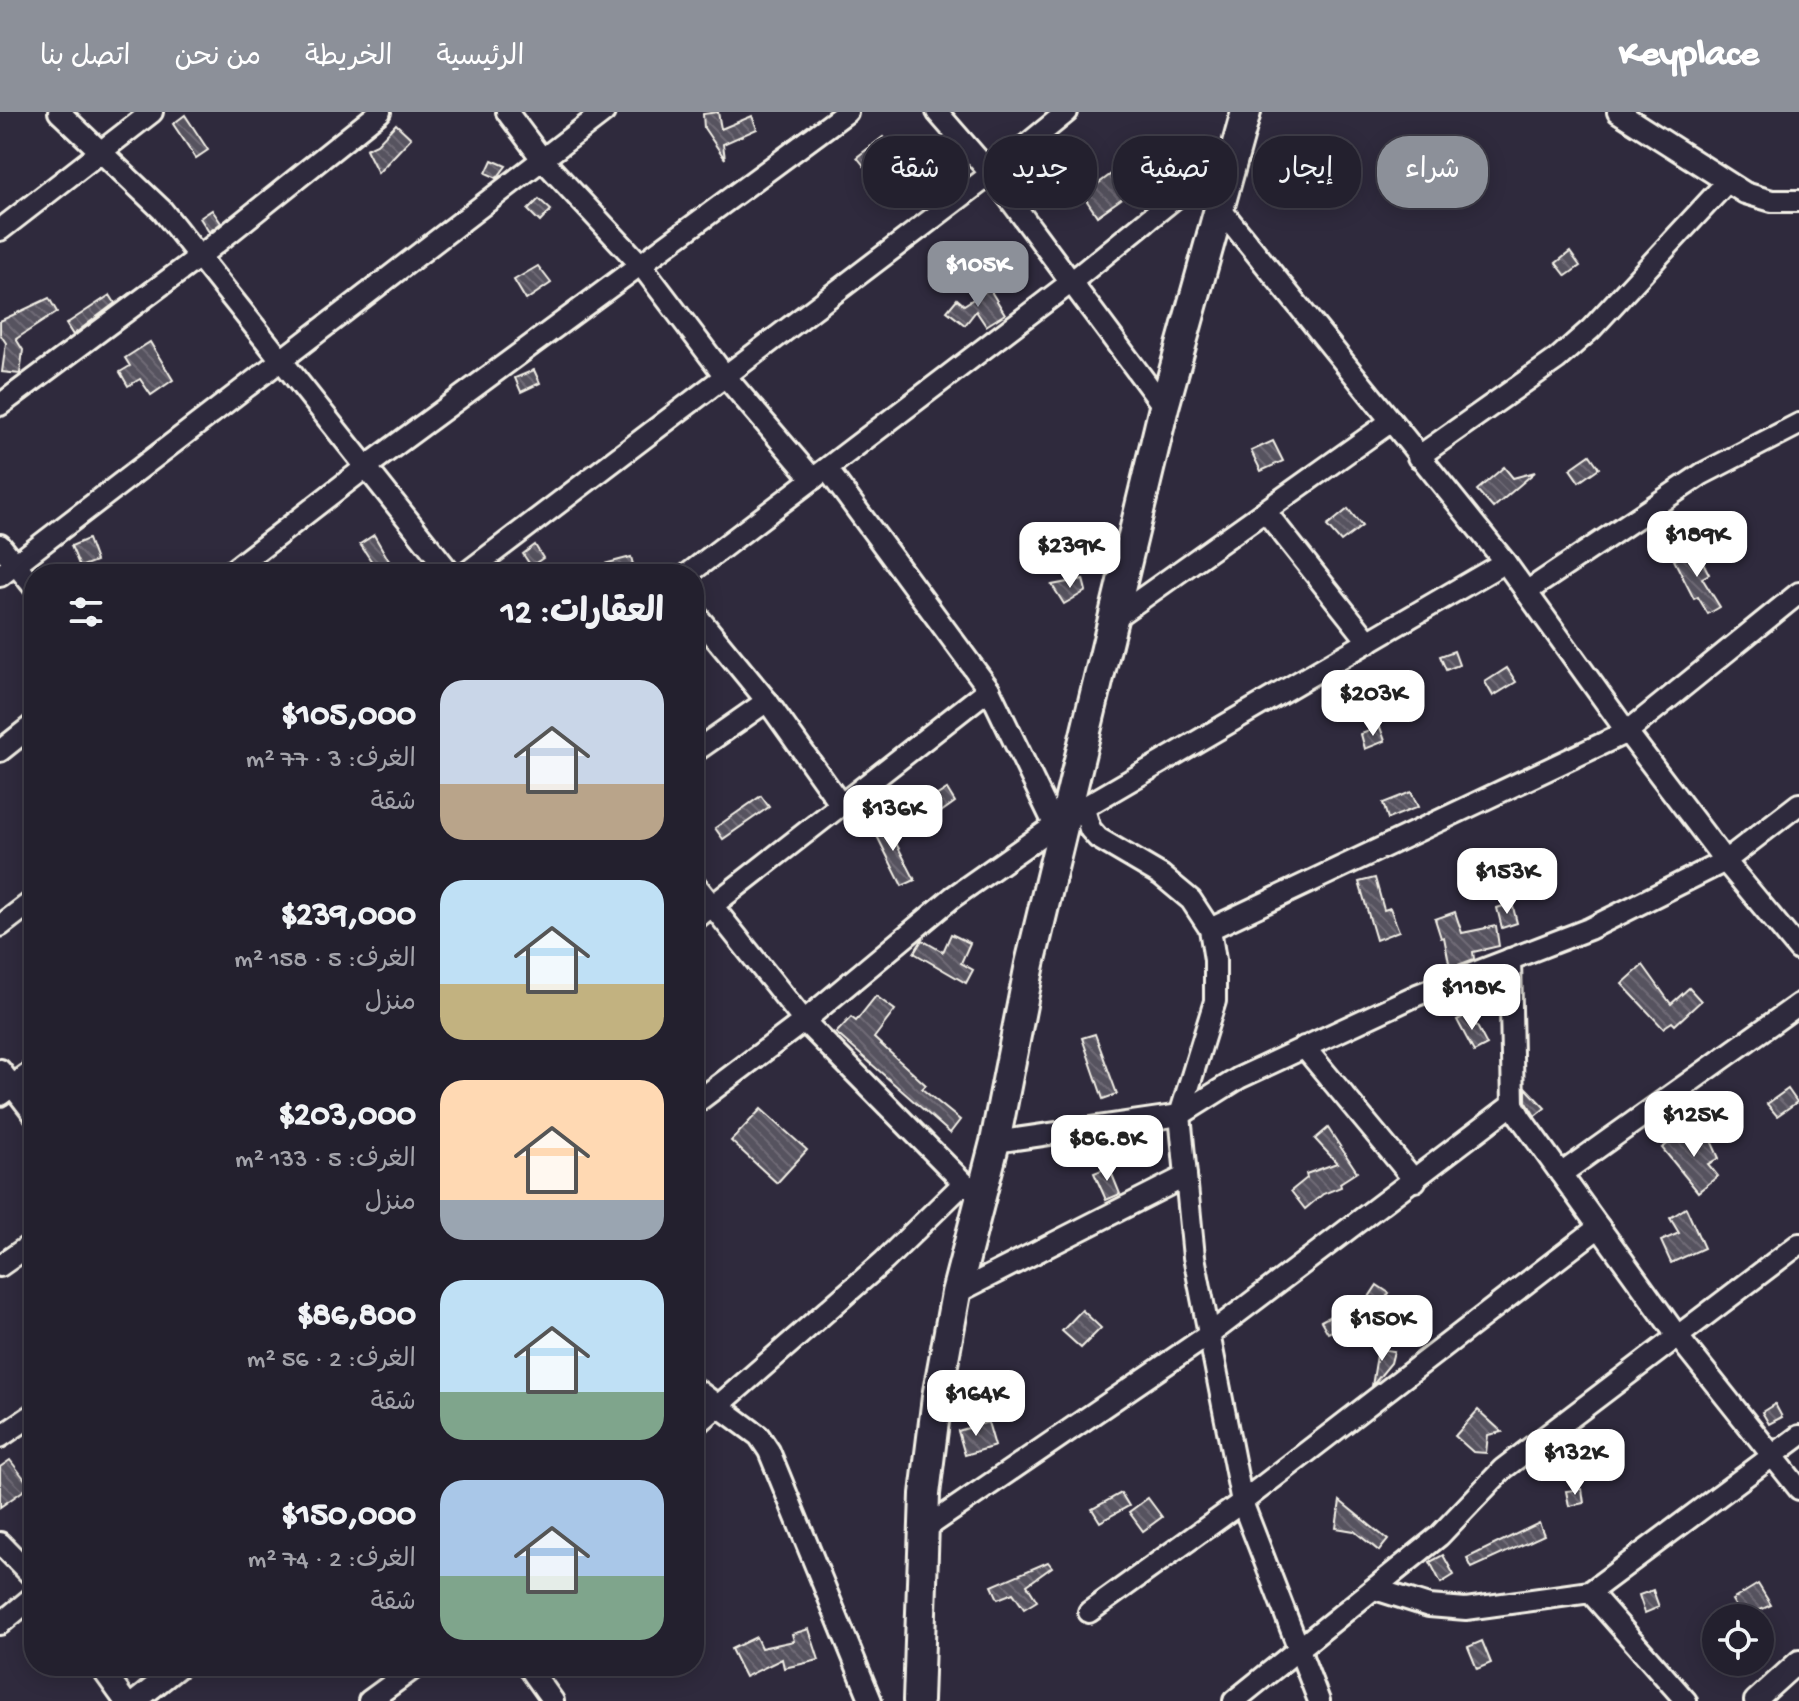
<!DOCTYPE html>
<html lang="ar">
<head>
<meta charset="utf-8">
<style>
	body { margin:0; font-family:"Gochi Hand","Playpen Sans Arabic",sans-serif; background:#2f2d3a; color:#f1f3f6; direction:rtl; height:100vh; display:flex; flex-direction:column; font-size:30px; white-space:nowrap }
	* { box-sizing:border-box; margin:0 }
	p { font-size:26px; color:#a3a3aa }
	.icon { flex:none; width:44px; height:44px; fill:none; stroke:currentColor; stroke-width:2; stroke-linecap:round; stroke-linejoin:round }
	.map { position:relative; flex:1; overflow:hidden; direction:ltr }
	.sheet { position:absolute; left:24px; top:452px; width:680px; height:1112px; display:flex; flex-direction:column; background:#23202e; border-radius:32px; box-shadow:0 4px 20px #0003,0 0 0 2px #403e4a; direction:rtl }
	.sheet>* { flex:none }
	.guide { position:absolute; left:728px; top:24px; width:760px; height:72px; direction:rtl; display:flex; gap:16px }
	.buttons { position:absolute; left:1702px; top:1492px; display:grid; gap:16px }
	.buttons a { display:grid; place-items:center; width:72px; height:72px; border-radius:50%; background:#23202e; box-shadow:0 4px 20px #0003,0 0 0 2px #403e4a; font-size:40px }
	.price { position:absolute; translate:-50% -68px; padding:0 18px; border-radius:16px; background:#fff; color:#222; font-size:26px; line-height:52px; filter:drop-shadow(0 2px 4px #0008) }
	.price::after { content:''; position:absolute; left:50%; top:48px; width:24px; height:18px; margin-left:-12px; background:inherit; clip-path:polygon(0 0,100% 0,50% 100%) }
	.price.active { background:#8c9099; color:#fff }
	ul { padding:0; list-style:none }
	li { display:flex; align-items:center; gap:24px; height:200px; padding:0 40px }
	li span { display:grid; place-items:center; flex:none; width:224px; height:160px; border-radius:24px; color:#555 }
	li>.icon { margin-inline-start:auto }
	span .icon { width:96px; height:96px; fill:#fffc; stroke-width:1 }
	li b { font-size:34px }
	h2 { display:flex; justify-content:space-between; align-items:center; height:96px; padding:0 40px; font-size:34px }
	.chip { padding:0 28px; border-radius:32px; background:#23202e; box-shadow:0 4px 20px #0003,0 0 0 2px #403e4a; font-size:28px; line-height:72px }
	.chip.active { background:#8c9099; color:#fff }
	header { display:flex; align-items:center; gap:48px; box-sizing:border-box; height:112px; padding:0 40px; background:#8c9099; color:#fff }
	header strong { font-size:38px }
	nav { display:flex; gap:44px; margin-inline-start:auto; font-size:28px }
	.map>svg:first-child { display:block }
	.building { fill:url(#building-back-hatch); stroke:#f4f1e8; stroke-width:2 }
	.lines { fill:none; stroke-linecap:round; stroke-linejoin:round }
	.street-casing { stroke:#f4f1e8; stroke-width:26 }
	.secondary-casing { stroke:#f4f1e8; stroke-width:34 }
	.street { stroke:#2f2a3d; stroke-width:20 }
	.secondary { stroke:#2f2a3d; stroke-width:28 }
</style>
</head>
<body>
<header>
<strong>Keyplace</strong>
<nav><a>الرئيسية</a><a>الخريطة</a><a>من نحن</a><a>اتصل بنا</a></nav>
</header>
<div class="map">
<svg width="1799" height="1589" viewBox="0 0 1799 1589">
	<defs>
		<pattern id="building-back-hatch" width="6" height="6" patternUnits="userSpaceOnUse" patternTransform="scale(2)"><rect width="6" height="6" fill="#56525f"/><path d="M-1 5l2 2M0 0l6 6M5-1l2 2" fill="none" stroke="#6f6b76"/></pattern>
	</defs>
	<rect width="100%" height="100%" fill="#2f2a3d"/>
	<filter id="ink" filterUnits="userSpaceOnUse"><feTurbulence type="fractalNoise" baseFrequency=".0125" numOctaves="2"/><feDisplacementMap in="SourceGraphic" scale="16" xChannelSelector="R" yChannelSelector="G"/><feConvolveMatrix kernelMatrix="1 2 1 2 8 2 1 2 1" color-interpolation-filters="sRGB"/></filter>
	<g filter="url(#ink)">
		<g class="building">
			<path d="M718,0l3,17 31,-13 5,13 -34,15 2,15 -21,-31 -1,-14z"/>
			<path d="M185,3l23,35 -12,8 -23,-34z"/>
			<path d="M396,12l15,14 -33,35 -12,-24 11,-5z"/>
			<path d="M883,25l15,20 -26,19 -15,-19z"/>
			<path d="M492,48l14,6 -9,12 -11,-5z"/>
			<path d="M1122,54l16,21 -41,29 -14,-21z"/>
			<path d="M1072,56l10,13 -13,10 -10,-13z"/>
			<path d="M539,87l12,11 -11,12 -12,-12z"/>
			<path d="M212,98l9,13 -12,9 -9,-14z"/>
			<path d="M1570,140l10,14 -14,10 -10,-13z"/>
			<path d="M538,154l13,17 -25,17 -12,-20z"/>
			<path d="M992,175v6l13,21 -19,12 -10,-15 -11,14 -18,-14 10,-12 7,6z"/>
			<path d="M110,183l5,8 -42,32 -7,-11z"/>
			<path d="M49,186l8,14 -41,27 7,11 -3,24 -18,-2 4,-29 -6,-9v-13z"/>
			<path d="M150,230l23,38 -22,15 -11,-16 -12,7 -8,-14 10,-6 -5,-8z"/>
			<path d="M534,258l6,13 -19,9 -6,-14z"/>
			<path d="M1273,329l10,20 -22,10 -10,-20z"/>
			<path d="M1590,343l9,13 -20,14 -9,-13z"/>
			<path d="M1504,355l9,11 22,-6 -42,36 -16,-18z"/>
			<path d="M1348,397l14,17 -21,16 -14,-16z"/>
			<path d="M374,423l18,31 -12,8 -20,-30z"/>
			<path d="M88,427l8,22 -16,6 -9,-21z"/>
			<path d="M535,433l8,13 -12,8 -8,-12z"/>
			<path d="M1696,437l13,25 -7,4 18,29 -12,7 -10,-17 -4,2 -20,-39z"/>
			<path d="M631,445l4,15 -49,2 -1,-5z"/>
			<path d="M1083,467l3,12 -22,13 -12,-19z"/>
			<path d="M1454,539l5,14 -13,5 -6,-14z"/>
			<path d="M1507,556l9,14 -23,14 -8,-14z"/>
			<path d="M1368,576l10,12 -21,16 -9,-12z"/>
			<path d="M1380,615l5,14 -20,8 -4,-15z"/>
			<path d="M947,677l8,13 -38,27 -15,-20 20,-16 6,8z"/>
			<path d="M1411,680l7,15 -30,12 -5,-16z"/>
			<path d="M761,684l8,11 -46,32 -8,-11z"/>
			<path d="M884,708l31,60 -13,6 -30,-60z"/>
			<path d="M1375,766l9,32 6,-2 9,23 -23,9 -17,-58z"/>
			<path d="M1512,791l5,20 -15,5 -5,-20z"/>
			<path d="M1455,800l7,21 34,-7 3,20 -26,6 1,7 -24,9 -6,-31 -3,1 -6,-19z"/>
			<path d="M951,822l19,9 -9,20 12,7 -7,13 -52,-30 8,-13 21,12z"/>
			<path d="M1643,853l28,39 18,-16 12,13 -26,24 -3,-3 -9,6 -41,-44z"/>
			<path d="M876,884l19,14 -21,28 52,47 -4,4 38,31 -10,13 -114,-100 15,-16 5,4z"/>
			<path d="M1470,901l17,32 -13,7 -17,-32z"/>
			<path d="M1095,922l22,60 -14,5 -21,-61z"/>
			<path d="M1526,976l19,20 -10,8 -9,-15z"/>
			<path d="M1788,977l9,13 -20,14 -10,-12z"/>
			<path d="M761,997l46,41 -30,33 -46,-42z"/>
			<path d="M1328,1016l29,44 -17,11 1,4 -18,7 -18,15 -14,-18 16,-13 -1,-4 31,-11 -22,-24z"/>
			<path d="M1686,1019l8,10 14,-7 11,24 -11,6 10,12 -20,16 -36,-44z"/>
			<path d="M1109,1055l11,27 -14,6 -12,-27z"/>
			<path d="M1686,1096l18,40 -33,15 -10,-22 18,-8 -9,-15z"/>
			<path d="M1377,1173l12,8 -8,12 -12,-8z"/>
			<path d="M1082,1198l19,18 -20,20 -19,-17z"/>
			<path d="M1334,1202l7,13 -13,6 -7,-12z"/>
			<path d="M1378,1237l16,2 -3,12 -19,23z"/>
			<path d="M1775,1292l7,13 -13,7 -7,-12z"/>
			<path d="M1478,1298l24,22 -14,3 -2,18 -13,-1 -18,-16z"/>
			<path d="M988,1310l7,24 -30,9 -7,-24z"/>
			<path d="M10,1348l20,26 -30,21v-40z"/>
			<path d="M1582,1377l2,14 -15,3 -3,-15z"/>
			<path d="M1121,1381l8,13 -29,16 -8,-13z"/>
			<path d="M1148,1386l14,19 -19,14 -14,-19z"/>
			<path d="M1340,1389l48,39 -9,11 -25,-20 -18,-3z"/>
			<path d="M1539,1411l5,12 -72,33 -5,-10z"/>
			<path d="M1443,1443l11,20 -13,8 -11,-21z"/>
			<path d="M1048,1450l4,5 -25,18 10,16 -13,8 -11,-16 -15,6 -6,-13z"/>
			<path d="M1758,1472l13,21 -28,13 -11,-18z"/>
			<path d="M1653,1478l6,17 -14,6 -6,-18z"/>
			<path d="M809,1517l10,31 -35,8 -2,-9 -37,18 -14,-28 25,-12 5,11 33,-7 -2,-7z"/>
			<path d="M1482,1529l9,22 -14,6 -9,-22z"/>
		</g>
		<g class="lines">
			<g class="street-casing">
				<g id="street">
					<path d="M59,0l103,98 289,364"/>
					<path d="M507,0l35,47 99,106 84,111 88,103"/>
					<path d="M937,0l54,62 173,233"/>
					<path d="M1618,0l127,81 27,8h27"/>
					<path d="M1218,94l287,356 122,170 98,129 74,89"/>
					<path d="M0,118l152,-118"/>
					<path d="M0,293l199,-148 181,-145"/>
					<path d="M1418,345l139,-98 34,-30 135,-146"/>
					<path d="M827,357l162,220 66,137"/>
					<path d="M1265,399l104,131"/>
					<path d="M0,433l34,42"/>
					<path d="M228,462l138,-107 481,-355"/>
					<path d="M465,462l526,-400 76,-62"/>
					<path d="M688,462l382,-291 164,-133"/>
					<path d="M0,464l604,-464"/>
					<path d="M1526,480l176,-118 97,-50"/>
					<path d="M694,500l73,89 74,104"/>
					<path d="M1113,507l277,-197"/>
					<path d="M0,639l34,-27"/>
					<path d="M694,640l73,-51"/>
					<path d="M1084,697l6,20 8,9 63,37 30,25 19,29 5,31v41l-35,114 14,142 48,245 77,199"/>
					<path d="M694,771l110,138 160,162 15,11"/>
					<path d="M694,808l295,-231"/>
					<path d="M0,814l34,-26"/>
					<path d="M1210,817l417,-197 172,-139"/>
					<path d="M1510,847l3,145 7,13 158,220 121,152"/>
					<path d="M1304,935l111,134"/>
					<path d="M0,958l34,44"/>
					<path d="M0,983l34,-25"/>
					<path d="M694,992l110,-83 149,-124 111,-78 441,-257"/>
					<path d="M995,1030l185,-27 59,-37 178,-83 172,-66 136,-68 74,-57"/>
					<path d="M1561,1062l238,-170"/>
					<path d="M0,1154l34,-24"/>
					<path d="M956,1181l230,-117"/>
					<path d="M694,1276l65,48 10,15 102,250"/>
					<path d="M694,1315l190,-166 80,-78"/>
					<path d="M0,1325l34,-23"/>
					<path d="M923,1418l287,-196 303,-230"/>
					<path d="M0,1431l34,35"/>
					<path d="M1375,1477l54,17 37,3 124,-17 209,-156"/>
					<path d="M1590,1480l96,109"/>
					<path d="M1089,1500l153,-110 357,-275"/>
					<path d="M0,1512l34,-28"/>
					<path d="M100,1554l25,35"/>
					<path d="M528,1554l25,35"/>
					<path d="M136,1589l44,-35"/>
					<path d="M369,1589l48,-35"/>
					<path d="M1234,1589l205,-165 64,-67 296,-225"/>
					<path d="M1755,1589l44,-40"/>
				</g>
			</g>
			<g class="secondary-casing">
				<path id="secondary" d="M918,1589l7,-207 12,-97 19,-104 39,-151 35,-178 134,-557 82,-295"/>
			</g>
			<use href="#street" class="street"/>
			<use href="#secondary" class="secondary"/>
		</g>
	</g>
</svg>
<div class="buttons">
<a><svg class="icon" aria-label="locate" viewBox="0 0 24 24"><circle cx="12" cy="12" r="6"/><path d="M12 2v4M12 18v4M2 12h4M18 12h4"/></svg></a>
</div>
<b class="price active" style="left:978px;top:197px">$105K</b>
<b class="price" style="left:1697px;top:467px">$189K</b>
<b class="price" style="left:1070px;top:478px">$239K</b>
<b class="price" style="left:1373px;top:626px">$203K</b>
<b class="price" style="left:893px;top:741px">$136K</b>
<b class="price" style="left:1507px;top:804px">$153K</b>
<b class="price" style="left:1472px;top:920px">$118K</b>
<b class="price" style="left:1694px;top:1047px">$125K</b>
<b class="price" style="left:1107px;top:1071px">$86.8K</b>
<b class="price" style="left:1382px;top:1251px">$150K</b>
<b class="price" style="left:976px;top:1326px">$164K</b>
<b class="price" style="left:1575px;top:1385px">$132K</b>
<div class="guide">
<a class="chip active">شراء</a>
<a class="chip">إيجار</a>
<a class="chip">تصفية</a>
<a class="chip">جديد</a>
<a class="chip">شقة</a>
</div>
<section class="sheet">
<h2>العقارات: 12<svg class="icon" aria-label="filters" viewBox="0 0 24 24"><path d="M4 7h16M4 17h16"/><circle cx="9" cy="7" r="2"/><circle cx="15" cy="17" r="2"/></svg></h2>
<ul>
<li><span style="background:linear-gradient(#c9d6e8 65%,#b9a48a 0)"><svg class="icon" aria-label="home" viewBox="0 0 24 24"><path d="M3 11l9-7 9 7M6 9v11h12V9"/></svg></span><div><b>$105,000</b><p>الغرف: 3 · 77 m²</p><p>شقة</p></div></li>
<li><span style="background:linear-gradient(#bfe0f5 65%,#c2b280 0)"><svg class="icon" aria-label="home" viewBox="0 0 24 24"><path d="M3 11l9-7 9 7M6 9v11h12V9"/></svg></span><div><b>$239,000</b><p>الغرف: 5 · 158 m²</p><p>منزل</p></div></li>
<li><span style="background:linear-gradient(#ffd9b3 75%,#9aa5b1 0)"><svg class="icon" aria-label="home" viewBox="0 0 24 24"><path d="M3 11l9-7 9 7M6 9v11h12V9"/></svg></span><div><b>$203,000</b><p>الغرف: 5 · 133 m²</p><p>منزل</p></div></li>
<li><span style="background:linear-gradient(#bfe0f5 70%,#7fa58c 0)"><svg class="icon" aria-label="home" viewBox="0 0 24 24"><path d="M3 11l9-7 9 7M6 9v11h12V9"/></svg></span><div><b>$86,800</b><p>الغرف: 2 · 56 m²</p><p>شقة</p></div></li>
<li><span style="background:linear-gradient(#a9c7e8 60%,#7fa58c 0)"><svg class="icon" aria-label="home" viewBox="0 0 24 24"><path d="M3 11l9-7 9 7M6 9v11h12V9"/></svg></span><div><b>$150,000</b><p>الغرف: 2 · 74 m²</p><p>شقة</p></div></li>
</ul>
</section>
</div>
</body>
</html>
